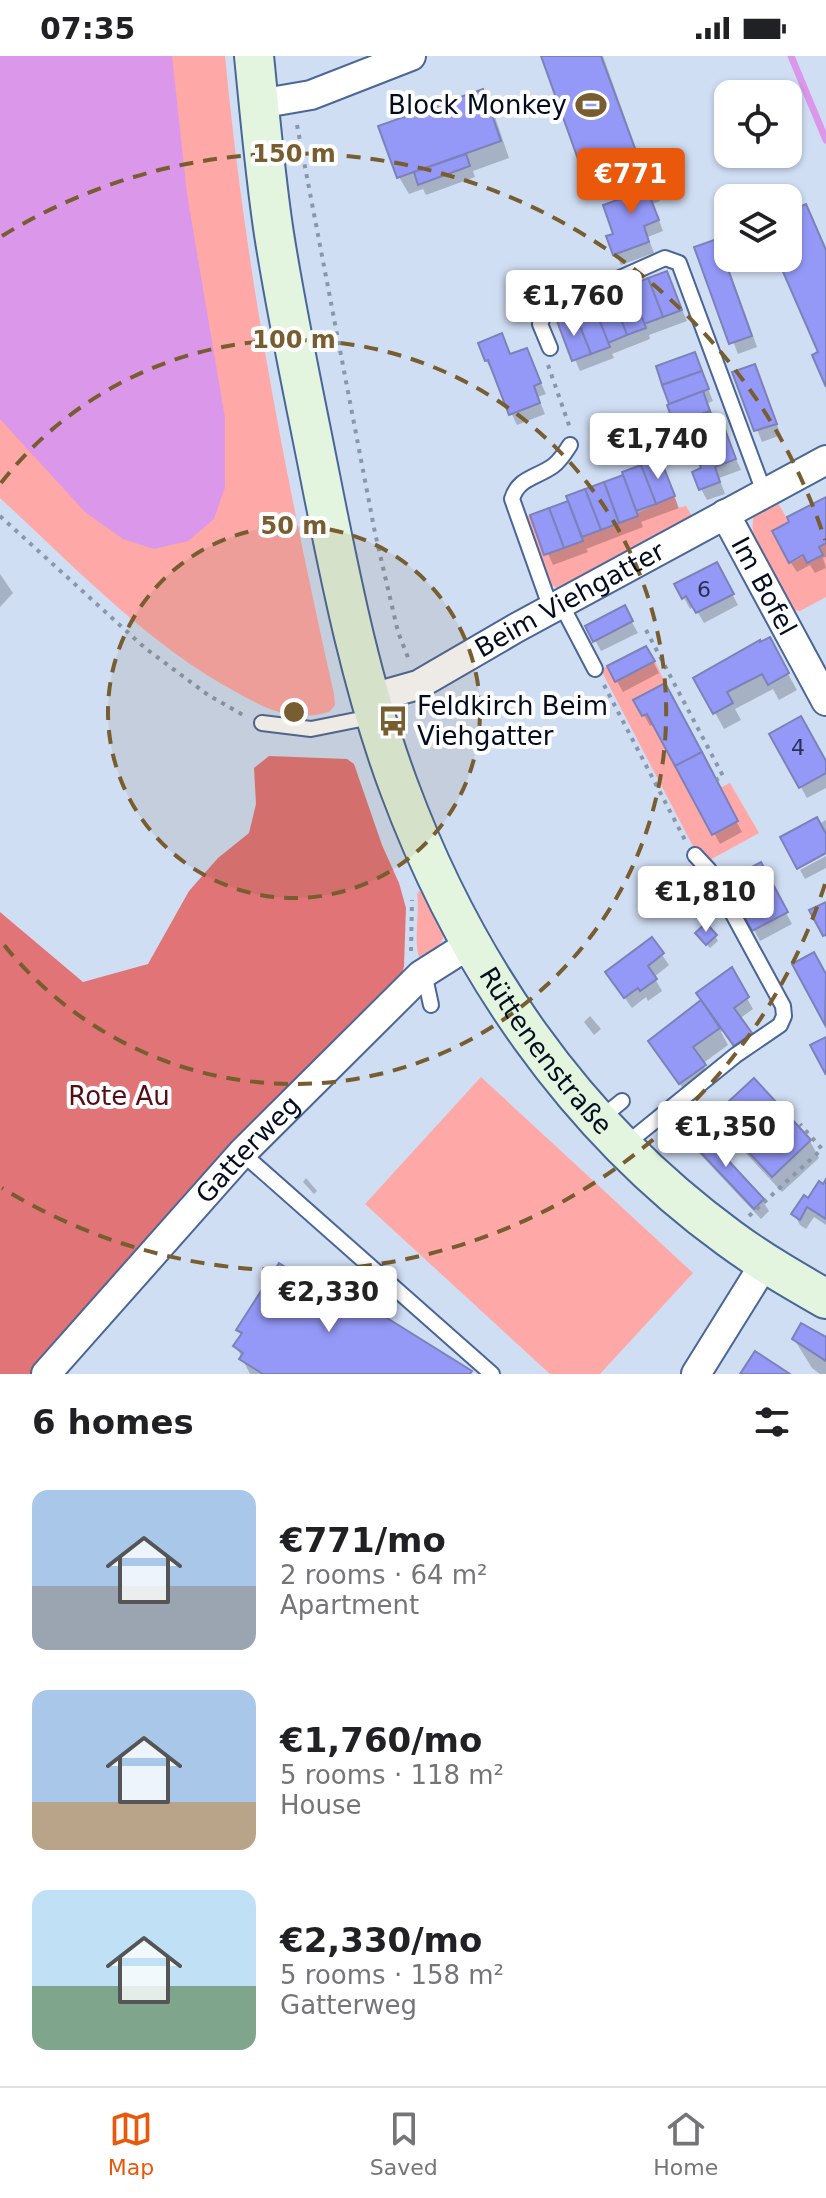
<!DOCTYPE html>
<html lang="en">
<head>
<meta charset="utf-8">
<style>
	body { margin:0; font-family:"DejaVu Sans",sans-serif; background:#f2f2f2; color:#202124; height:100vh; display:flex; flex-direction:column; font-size:30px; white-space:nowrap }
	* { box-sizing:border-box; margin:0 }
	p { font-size:26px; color:#757577 }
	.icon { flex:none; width:44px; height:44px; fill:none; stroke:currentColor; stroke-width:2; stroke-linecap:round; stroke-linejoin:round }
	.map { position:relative; height:1318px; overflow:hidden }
	.panel { display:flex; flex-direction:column; background:#fff; flex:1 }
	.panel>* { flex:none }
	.controls { position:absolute; left:714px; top:24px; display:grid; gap:16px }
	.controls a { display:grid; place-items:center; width:88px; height:88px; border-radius:16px; background:#fff; box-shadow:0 2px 6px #0004; font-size:40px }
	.price { position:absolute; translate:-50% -68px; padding:0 18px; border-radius:8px; background:#fff; color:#222; font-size:26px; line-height:52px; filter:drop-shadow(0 2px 4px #0008) }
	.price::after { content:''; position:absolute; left:50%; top:48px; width:24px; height:18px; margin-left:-12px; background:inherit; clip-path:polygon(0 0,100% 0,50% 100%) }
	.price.active { background:#ea580c; color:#fff }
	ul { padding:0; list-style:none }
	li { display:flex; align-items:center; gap:24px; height:200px; padding:0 32px }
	li span { display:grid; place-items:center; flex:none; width:224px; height:160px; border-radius:16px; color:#555 }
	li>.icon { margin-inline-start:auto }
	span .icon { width:96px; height:96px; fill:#fffc; stroke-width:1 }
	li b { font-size:34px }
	h2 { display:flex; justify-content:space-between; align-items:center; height:96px; padding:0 32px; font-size:34px }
	.status { display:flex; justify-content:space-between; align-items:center; height:56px; padding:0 40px; background:#fff; direction:ltr }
	.status svg { height:22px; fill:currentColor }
	.tabs { display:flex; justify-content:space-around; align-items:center; height:112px; border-top:2px solid #e0e0e0; background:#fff; font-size:22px; color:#757577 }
	.tabs a { display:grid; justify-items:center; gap:4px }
	.tabs .active { color:#ea580c }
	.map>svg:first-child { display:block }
	.green { fill:#fea8a7 }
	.forest { fill:#e17476 }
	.water { fill:#db97ea }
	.shadow { fill:#0003 }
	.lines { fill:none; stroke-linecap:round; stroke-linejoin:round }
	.stream { stroke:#db97ea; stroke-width:7 }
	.building { fill:#9499f7; stroke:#7d81b9; stroke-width:2 }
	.lane-casing { stroke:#496696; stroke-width:18 }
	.street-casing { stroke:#496696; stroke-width:32 }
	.secondary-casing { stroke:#496696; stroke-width:42 }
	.path { stroke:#8a96ab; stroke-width:4; stroke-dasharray:4 6; stroke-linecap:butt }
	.lane { stroke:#fff; stroke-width:14 }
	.street { stroke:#fff; stroke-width:28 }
	.secondary { stroke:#e3f5df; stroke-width:38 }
	.ring { fill:none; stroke:#775d2f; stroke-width:4; stroke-dasharray:14 10 }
	.labels { text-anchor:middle; stroke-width:8; stroke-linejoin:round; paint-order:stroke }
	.number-label { font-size:22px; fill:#283056 }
	.poi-label { font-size:26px; fill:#040d20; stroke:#fefefe; text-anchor:end }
	.street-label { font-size:26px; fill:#040d20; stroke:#fefefe }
	.park-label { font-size:26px; fill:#530e16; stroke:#fefefe }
	.centre { fill:#775d2f; stroke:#fefefe; stroke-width:4 }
	.ring-label { font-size:24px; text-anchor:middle; font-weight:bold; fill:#775d2f; stroke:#fefefe; stroke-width:8; stroke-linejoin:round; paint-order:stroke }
</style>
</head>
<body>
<div class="status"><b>07:35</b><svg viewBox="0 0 49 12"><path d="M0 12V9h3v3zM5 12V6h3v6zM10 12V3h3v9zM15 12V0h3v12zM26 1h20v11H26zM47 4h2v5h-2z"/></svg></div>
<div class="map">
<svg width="826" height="1318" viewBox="0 0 826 1318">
	<rect width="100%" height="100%" fill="#d0def4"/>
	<g class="green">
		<path d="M0,0h225c20,214 62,429 109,638l1,11 -6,7c-12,3 -24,5 -36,3 -21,-3 -39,-13 -57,-23 -90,-49 -161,-125 -236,-194z"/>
		<path d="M675,440l3,12 8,-2 8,14 -133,70 -14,-7 -22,-66 5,-2 15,40z"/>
		<path d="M775,442l14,24 37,9v66l-26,14 -14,-2c-17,-33 -41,-62 -31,-100z"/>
		<path d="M655,605l10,22 -32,18 8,15 6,-2 64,120 9,-46 10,-5 29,50 -49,27 -15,-10 -94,-180 6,-4 8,16z"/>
		<path d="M419,835l8,6 18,36c-3,11 -13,24 -25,25 -7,-10 0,-47 -3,-64z"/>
		<path d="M481,1021l212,196 -93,101h-50l-185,-170z"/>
	</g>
	<path class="forest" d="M269,700l78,3 7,5 28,81 17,38 7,25 -2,58 -4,17 -367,391h-33v-462l83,70 65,-18 41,-73 29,-33 31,-25 7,-29 -2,-36z"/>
	<path class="water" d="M0,0h172l15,138 38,224v69l-11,32 -26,22 -34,8 -31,-10 -38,-27 -85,-93z"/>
	<g class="shadow">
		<path d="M543,0h60l41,115 -50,18 -9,-16z"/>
		<path d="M482,36l10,16 17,50 -36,13 2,6 -49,18 -3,-6 -14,5 -10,-17z"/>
		<path d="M648,121l12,24 -7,3 10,27 -15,6 6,16 -33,12 -13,-27 8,-3 18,-39z"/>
		<path d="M716,185l7,11 34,95 -19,7 -41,-106z"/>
		<path d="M666,218l21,47 -38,14 1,4 -38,15 2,4 -34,13 -21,-48 38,-15 -1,-4 37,-14z"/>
		<path d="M501,280l10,20 15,-6 20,44 -8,3 7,17 -28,11 -31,-65z"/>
		<path d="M694,299l19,46 -5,2 10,29 5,-2 18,40 -22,8 6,16 -18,6 -6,-11 3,-19 -7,-19 -8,2 -6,-11 -25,-75z"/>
		<path d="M754,310l27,69 -19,7 -27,-69z"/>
		<path d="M659,404l20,48 -38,14 2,5 -57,22 2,3 -35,13 -21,-48 38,-15 -1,-4 56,-21z"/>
		<path d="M826,443v58l-3,1 3,10 -11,5 -5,-8 -13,7 -6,-9 21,-11z"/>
		<path d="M716,508l22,41 -34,18 -10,-17 -4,3 -13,-24z"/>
		<path d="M0,518l13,19 -13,14z"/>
		<path d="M624,552l14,25 -37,18 -13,-24z"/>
		<path d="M769,584l28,50 -18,10 -6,-11 -38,20 6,11 -17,9 -28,-51z"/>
		<path d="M646,592l13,25 -36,19 -14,-25z"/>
		<path d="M670,641l72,135 -22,12 -65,-120 -5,2 -14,-25z"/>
		<path d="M772,679l54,29v24l-19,10z"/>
		<path d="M826,764v31l-7,-27z"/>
		<path d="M826,800v12l-21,11 -5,-9z"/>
		<path d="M760,809l32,59 -32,17 -32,-59z"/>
		<path d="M715,880l3,5 -8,7 -9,-10z"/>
		<path d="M652,884l17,25 -15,12 8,14 -14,10 -2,-4 -14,11 -18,-25z"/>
		<path d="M731,914l22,39 -14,10 18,26 -16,11 -18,-26 -2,2 7,13 -26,19 12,19 -24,16 -40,-58 53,-40z"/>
		<path d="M590,960l11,13 -7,6 -10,-13z"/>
		<path d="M754,1025l56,60 9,17 -37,34 -56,-60 -10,-17z"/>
		<path d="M691,1085l71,59 7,11 -8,8 -63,-67z"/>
		<path d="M306,1122l11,13 -3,3 -11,-12z"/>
		<path d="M826,1126v43l-12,-8 -8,12 -6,-4 -6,-11z"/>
		<path d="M238,1274l232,42 1,2h-221l-14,-28 6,-10z"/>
		<path d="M794,1283h32v35h-6l-8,-6z"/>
	</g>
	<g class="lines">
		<path class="stream" d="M791,0l35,84"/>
	</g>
	<g class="building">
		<path d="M541,0h60l36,98 -54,19z"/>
		<path d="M483,33l18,52 -104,37 -19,-52z"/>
		<path d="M466,98l4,12 -52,19 -4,-13z"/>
		<path d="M649,118l6,16 -7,2 11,28 -15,6 5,16 -36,13 -7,-19 7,-2 -10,-29 28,-10 -4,-12z"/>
		<path d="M806,148l20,46v137l-14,-32 6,-3 -41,-94h11v-46z"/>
		<path d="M717,183l35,97 -23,8 -35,-97z"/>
		<path d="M667,215l15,39 -19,7 -15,-39z"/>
		<path d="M648,222l15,39 -19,7 -14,-38z"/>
		<path d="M631,233l15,39 -19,7 -15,-39z"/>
		<path d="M612,240l15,39 -19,8 -15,-40z"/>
		<path d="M594,251l16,40 -19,7 -16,-40z"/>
		<path d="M575,258l16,40 -19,7 -15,-40z"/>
		<path d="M502,277l8,21 17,-6 14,35 -7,3 6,17 -31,12 -21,-55 -3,1 -7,-18z"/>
		<path d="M695,296l7,19 -40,14 -6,-19z"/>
		<path d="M755,308l22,60 -23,7 -22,-59z"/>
		<path d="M702,315l7,18 -40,15 -7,-19z"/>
		<path d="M703,335l7,20 -36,13 -7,-19z"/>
		<path d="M710,355l7,19 -36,13 -7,-19z"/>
		<path d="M724,371l12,32 -21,8 5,15 -21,8 -7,-18 9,-4 -10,-28z"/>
		<path d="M660,402l15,38 -19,8 -15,-39z"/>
		<path d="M641,409l15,39 -20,7 -14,-39z"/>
		<path d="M623,419l15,41 -19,7 -15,-41z"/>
		<path d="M604,426l15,41 -18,7 -16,-41z"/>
		<path d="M585,433l16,41 -19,7 -16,-41z"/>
		<path d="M826,441v46l-7,4 4,8 -16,8 -4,-8 -14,8 -17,-32 17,-9 -2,-5z"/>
		<path d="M568,445l15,40 -19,7 -15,-40z"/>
		<path d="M549,452l15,40 -20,7 -14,-40z"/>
		<path d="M717,506l17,32 -38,19 -10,-17 -4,3 -8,-15z"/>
		<path d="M625,549l8,16 -40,21 -8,-16z"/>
		<path d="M770,581l19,36 -21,12 -6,-11 -35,18 6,11 -20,11 -20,-36 67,-38v2z"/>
		<path d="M646,590l9,15 -40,21 -8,-16z"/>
		<path d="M665,627l37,69 -27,14 -28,-52 -5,2 -9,-16z"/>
		<path d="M801,660l25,45v12l-27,15 -30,-54z"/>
		<path d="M702,696l36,69 -26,14 -37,-69z"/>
		<path d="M817,761l9,17v19l-29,16 -17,-32z"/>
		<path d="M761,806l27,50 -36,19 -27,-50z"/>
		<path d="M826,846v33l-3,1 -14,-26z"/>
		<path d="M706,867l11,12 -11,10 -11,-12z"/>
		<path d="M652,881l12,16 -16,13 9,13 -17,12 -2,-3 -14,10 -19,-26z"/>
		<path d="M814,896l12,22 -1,51 -33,-61z"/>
		<path d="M732,911l17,30 -15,11 18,25 -18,13 -38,-53z"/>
		<path d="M701,944l19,28 -27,19 13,18 -27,19 -31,-43z"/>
		<path d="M826,981v38l-16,-30z"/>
		<path d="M754,1022l57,62 -39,37 -58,-62z"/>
		<path d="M700,1074l64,69 -10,10 -65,-69z"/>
		<path d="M826,1123v40l-19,-12 -7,13 -9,-6 13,-19 4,3 11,-17 4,3z"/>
		<path d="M279,1207l25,16 6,-9 162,101 -2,3h-207l-24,-15 4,-6 -10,-7 9,-13 -6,-3z"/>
		<path d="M801,1267l25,14v24l-34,-22z"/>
		<path d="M755,1295l35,23h-50z"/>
	</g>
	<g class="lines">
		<g class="lane-casing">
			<g id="lane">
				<path d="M550,292l-10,-24 6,-13 119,-53 14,5 85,229"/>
				<path d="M561,548l34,65"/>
				<path d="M551,553l-39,-110c6,-21 24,-21 41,-33 7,-5 12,-13 17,-21"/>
				<path d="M262,667l49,6 65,-13"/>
				<path d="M421,919l5,7 5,23"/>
				<path d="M601,1062l21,-17"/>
				<path d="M625,1089l111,-90 44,-30 4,-9 -1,-10 -74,-136 -14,-15"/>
				<path d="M242,1097l250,221"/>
			</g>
		</g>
		<g class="street-casing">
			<g id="street">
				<path d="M259,48l52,-9 100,-39"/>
				<path id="s1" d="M725,458l101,187"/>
				<path id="s2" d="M372,642l46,-13 98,-57 310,-168"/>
				<path id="s3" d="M46,1318l196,-221 179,-178 49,-31"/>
				<path d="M696,1318l69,-111"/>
			</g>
		</g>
		<g class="secondary-casing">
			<g id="secondary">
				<path id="s4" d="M254,0c6,59 11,119 20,178 13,83 31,165 47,247 20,101 42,210 78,306 66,178 175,338 330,451 31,23 64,42 97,61"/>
			</g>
		</g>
		<g class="path">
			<path d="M297,69l78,408 23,99 11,28"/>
			<path d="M548,309l22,63"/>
			<path d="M0,460l145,132 63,47 37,21"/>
			<path d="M646,574l77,146 -7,4"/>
			<path d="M604,629l81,155"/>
			<path d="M411,895l1,-51"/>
			<path d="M668,1089l46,-42"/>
			<path d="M749,1160l73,-67 -22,-25"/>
		</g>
		<use href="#lane" class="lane"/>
		<use href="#street" class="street"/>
		<use href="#secondary" class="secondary"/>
	</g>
	<circle cx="294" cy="656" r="186" fill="#775d2f" fill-opacity=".12"/>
	<g class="ring">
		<circle cx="294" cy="656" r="186"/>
		<path d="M1 427A372 372 0 1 1 1 885"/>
		<path d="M825 828A558 558 0 0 1 2 1132M2 180A558 558 0 0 1 825 484"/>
	</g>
	<defs>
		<g id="stadium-bare" transform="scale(2.4)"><path d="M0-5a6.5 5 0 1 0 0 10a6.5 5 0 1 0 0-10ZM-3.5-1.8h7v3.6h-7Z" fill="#775d2f" stroke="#fefefe" stroke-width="2.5" paint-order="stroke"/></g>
		<g id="bus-bare" transform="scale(2.4)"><path d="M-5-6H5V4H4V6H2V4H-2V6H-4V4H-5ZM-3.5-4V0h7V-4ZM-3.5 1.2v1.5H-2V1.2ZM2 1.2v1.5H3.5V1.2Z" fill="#775d2f" stroke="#fefefe" stroke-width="2.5" paint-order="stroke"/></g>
	</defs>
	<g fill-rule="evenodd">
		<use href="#stadium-bare" x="591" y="49"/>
		<use href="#bus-bare" x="393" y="665"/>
	</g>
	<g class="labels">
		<g class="number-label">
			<text x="704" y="541">6</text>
			<text x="798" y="699">4</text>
		</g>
		<g class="poi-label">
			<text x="567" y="58">Block Monkey</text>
			<text x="417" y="659" text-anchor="start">Feldkirch Beim<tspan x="417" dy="30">Viehgatter</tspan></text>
		</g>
		<g class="street-label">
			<text dy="9" stroke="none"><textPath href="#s1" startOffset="82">Im Bofel</textPath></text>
			<text dy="9" stroke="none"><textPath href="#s2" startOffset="222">Beim Viehgatter</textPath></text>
			<text dy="9" stroke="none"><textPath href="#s4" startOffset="1050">Rüttenenstraße</textPath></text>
			<text dy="9" stroke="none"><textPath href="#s3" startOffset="302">Gatterweg</textPath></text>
		</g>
		<g class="park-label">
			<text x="119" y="1049">Rote Au</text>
		</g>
	</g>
	<circle cx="294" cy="656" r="12" class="centre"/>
	<g class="ring-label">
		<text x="294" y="106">150 m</text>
		<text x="294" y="292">100 m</text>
		<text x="294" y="478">50 m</text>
	</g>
</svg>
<div class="controls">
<a><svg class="icon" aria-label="locate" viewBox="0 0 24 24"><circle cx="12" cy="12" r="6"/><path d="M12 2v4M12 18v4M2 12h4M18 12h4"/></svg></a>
<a><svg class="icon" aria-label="layers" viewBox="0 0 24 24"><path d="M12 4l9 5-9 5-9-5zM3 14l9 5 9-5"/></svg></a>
</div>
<b class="price active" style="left:631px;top:160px">€771</b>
<b class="price" style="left:574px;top:282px">€1,760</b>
<b class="price" style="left:658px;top:425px">€1,740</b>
<b class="price" style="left:706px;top:878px">€1,810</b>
<b class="price" style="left:726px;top:1113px">€1,350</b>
<b class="price" style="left:329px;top:1278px">€2,330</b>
</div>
<section class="panel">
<h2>6 homes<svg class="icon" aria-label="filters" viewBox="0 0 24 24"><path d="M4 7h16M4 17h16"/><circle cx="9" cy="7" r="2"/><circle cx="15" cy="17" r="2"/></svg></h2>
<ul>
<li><span style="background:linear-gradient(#a9c7e8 60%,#9aa5b1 0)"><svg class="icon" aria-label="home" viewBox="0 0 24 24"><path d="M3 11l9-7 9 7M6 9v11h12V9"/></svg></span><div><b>€771/mo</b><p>2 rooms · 64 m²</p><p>Apartment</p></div></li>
<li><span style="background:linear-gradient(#a9c7e8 70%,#b9a48a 0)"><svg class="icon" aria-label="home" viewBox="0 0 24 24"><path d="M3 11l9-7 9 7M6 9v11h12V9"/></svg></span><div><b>€1,760/mo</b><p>5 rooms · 118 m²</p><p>House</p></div></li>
<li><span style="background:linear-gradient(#bfe0f5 60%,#7fa58c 0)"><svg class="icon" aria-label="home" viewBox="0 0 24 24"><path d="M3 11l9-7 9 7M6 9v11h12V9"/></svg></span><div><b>€2,330/mo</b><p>5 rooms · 158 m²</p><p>Gatterweg</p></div></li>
</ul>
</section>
<nav class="tabs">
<a class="active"><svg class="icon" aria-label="map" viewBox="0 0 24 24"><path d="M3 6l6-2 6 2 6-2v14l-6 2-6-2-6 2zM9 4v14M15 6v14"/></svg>Map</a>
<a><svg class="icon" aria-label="saved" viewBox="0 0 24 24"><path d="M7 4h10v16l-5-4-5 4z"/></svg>Saved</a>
<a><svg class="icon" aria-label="home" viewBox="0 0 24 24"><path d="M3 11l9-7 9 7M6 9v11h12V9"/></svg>Home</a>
</nav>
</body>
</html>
